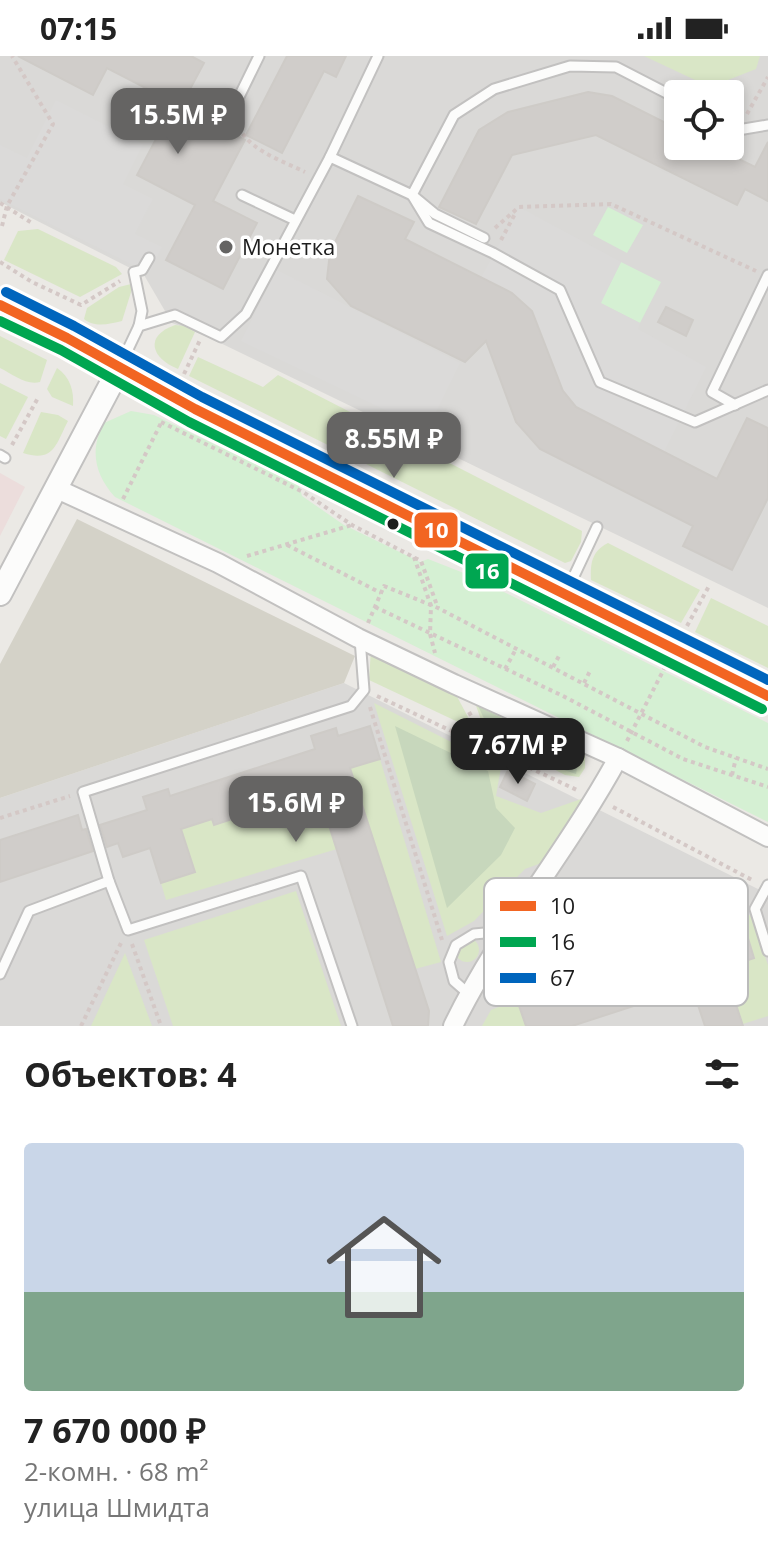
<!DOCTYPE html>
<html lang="ru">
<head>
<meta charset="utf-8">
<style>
	body { margin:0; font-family:"Open Sans",sans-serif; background:#f2f2f2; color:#222; height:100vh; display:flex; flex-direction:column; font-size:30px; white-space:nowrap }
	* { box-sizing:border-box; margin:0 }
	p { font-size:26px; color:#767676 }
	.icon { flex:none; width:44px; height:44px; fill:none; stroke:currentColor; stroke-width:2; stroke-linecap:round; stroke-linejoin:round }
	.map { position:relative; height:970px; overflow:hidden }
	.panel { display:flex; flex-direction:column; background:#fff; flex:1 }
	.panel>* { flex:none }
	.controls { position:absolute; left:664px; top:24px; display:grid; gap:16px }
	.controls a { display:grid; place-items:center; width:80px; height:80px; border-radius:8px; background:#fff; box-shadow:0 4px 12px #0003; font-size:40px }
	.price { position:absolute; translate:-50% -68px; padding:0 18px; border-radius:16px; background:#656463; color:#fff; font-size:26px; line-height:52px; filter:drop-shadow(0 2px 4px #0008) }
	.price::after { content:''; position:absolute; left:50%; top:48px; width:24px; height:18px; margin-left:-12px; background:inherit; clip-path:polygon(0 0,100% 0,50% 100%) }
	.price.on { background:#222; color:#fff }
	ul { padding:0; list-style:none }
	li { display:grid; align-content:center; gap:16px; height:424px; padding:0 24px }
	li span { display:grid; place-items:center; height:248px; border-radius:8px; color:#555 }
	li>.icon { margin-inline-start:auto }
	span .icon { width:144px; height:144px; fill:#fffc; stroke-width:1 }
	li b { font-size:34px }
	h2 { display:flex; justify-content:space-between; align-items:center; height:96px; padding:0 24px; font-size:34px }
	.status { display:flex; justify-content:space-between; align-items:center; height:56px; padding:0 40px; background:#fff; direction:ltr }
	.status svg { height:22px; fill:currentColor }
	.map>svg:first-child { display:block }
	.residential { fill:#dad9d7; fill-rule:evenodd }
	.commercial { fill:#ecdddc }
	.construction { fill:#d4d2c8 }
	.grass { fill:#d9e6c6 }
	.forest { fill:#c7d7bc }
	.park { fill:#d5f0d3 }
	.parking { fill:#dbdad9 }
	.building { fill:#d0cdca; stroke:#cecbc7; stroke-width:2 }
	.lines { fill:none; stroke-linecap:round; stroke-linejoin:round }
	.service-casing { stroke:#c2c1c0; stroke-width:13 }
	.minor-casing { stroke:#c2c1c0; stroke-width:22 }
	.tertiary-casing { stroke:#c2c1c0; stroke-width:26 }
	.secondary-casing { stroke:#92937f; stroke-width:30 }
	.path { stroke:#d4c8c6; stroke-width:4; stroke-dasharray:4 4; stroke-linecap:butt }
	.service { stroke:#fcfcfb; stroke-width:9 }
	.minor { stroke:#fcfcfb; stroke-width:18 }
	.tertiary { stroke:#fcfcfb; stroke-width:22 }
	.secondary { stroke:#f2f2ea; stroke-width:26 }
	.bus-1-casing { stroke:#fff; stroke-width:16 }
	.bus-2-casing { stroke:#fff; stroke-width:16 }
	.bus-3-casing { stroke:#fff; stroke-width:16 }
	.bus-1 { stroke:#f26522; stroke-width:10 }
	.bus-2 { stroke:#00a651; stroke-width:10 }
	.bus-3 { stroke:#0065bd; stroke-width:10 }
	.poi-dot { fill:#656463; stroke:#fff; stroke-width:3 }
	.bus-dot { fill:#1d1d1d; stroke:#fff; stroke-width:3 }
	.labels { text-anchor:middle; stroke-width:7; stroke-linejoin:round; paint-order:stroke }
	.poi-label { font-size:22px; fill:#1d1d1d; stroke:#fff; text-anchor:start }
	.key { fill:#fff; stroke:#bbb; stroke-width:2 }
	.key-label { font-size:22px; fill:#1d1d1d }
	.line-badge { stroke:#fff; stroke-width:3 }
	.badge-label { font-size:22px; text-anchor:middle; font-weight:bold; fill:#fff }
</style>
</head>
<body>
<div class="status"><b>07:15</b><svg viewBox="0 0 49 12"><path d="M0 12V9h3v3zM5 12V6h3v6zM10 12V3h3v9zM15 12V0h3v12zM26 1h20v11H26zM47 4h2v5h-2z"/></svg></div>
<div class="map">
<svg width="768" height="970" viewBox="0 0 768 970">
	<rect width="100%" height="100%" fill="#ebe9e5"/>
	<g class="residential">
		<path d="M0,0h768v552l-560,-271 -36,-14 -28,-48 -144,-73zM678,38h52v52h-52z"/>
		<path d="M344,627l424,211v132h-768v-228z"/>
	</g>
	<path class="commercial" d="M0,417l25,14 -25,49z"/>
	<path class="construction" d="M77,463l278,137 -11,27 -344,115v-134z"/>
	<g class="grass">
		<path d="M644,0h116l-4,13 -46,18z"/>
		<path d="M38,173l78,38 6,7 -42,23 -76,-37 14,-29z"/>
		<path d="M131,228l1,5 -10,32c-12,3 -28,7 -38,-2l3,-11 32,-21z"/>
		<path d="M175,269l10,1 10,6 -17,37c-27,-11 -34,-33 -3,-44z"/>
		<path d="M0,280l47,24 -7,22c-13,4 -28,-8 -40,-14z"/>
		<path d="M198,301l65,30 15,-12 304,156 -1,11 -10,19 -6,2 -376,-187z"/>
		<path d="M57,312c13,9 17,22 16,38l-21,-9 -5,-8z"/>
		<path d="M0,327l28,14 -22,42 -6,-3z"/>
		<path d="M41,356l17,3 10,6c-12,23 -14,42 -45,32z"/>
		<path d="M608,487l92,47 -19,33 -90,-43c-1,-17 1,-29 17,-37z"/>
		<path d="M711,542l57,28v42l-73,-36z"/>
		<path d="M371,594l83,41 21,39 -106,-50z"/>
		<path d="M474,644l111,53v15l-6,9 -14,-2 -79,-41z"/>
		<path d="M374,647l127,64 -5,29 45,17 43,-15 -40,64 -19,7 -51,52 -27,15z"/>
		<path d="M380,703l61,203 -26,7 -65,-201z"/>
		<path d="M317,732l20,61 -171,51 -5,-17 34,-11 -14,-43 31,-10 2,6 77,-25z"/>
		<path d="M296,835l45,135h-168l-29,-86z"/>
		<path d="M750,859l18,50v51l-25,8 -19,-56 30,-11 -10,-32 -31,10 -3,-8z"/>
		<circle cx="467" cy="894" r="12"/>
		<path d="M125,897l27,73h-61z"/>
		<path d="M517,944l9,26h-44l9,-16z"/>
	</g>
	<g class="forest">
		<path d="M478,650l101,51 -3,17 -21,-7 -64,-34z"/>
		<path d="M395,670l93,45 8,37 19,20 -14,27 -54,53z"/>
	</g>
	<g class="park">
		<path d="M608,151l35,18 -16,28 -34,-18z"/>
		<path d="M621,206l40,20 -21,41 -40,-20z"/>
		<path d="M131,355l23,4 145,70 3,11 42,29 66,32 10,5 8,-3 46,18 294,146v99l-653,-325c-20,-22 -26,-47 -11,-74z"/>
	</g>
	<g class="parking">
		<path d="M56,44l87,44 -20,40 30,15 -18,35 27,13 -13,26 -149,-74v-54l27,13z"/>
		<path d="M519,151l102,55 -20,41 39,20 -2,6 68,38 -42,85 -88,-45 -13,-16 -31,-80 -20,-18 -31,-15z"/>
		<path d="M277,214l183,93 -33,67 -186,-89z"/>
	</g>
	<g class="building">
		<path d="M18,0h173l13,7 -23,43 64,34 -32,61 44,22 -34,66 -57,-29 29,-55 -58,-30 38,-72 -68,-35 -14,27z"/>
		<path d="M287,0h59l-10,21 -12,-6 -42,82 -36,-18z"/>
		<path d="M588,36l24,4 66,33v17h34l43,21 13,-25v59l-23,-12 -8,16 -141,-70 -84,20 -36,69 -37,-17 40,-77 29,-18z"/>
		<path d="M358,140l56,26 -9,17 107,54 20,18 31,80 13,16 141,72 30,-61 21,10v70l-36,72 -49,-24 10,-20 -153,-77 -24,-27 -30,-81 -21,21 -114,-56 -24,-27 3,-27z"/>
		<path d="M666,251l27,13 -7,16 -28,-14z"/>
		<path d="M370,670l10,33 -30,9 79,243 -1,15h-35l-75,-235 -104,34 -2,-6 -31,10 14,43 -34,11 -11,-35 -27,9 -5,-14 -11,4 -7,-22 47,-15 -4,-13 25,-8 2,7 145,-47 -4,-13 25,-8 2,8z"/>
		<path d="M508,714l27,14 -8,17 -27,-14z"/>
		<path d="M78,759l4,15 4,-1 7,22 -93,31v-42z"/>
		<path d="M744,869l10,33 -30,10 19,58h-38l-13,-39 -120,39h-46l-9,-26 47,-15 2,4 124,-41 -5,-13 25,-8 3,8z"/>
	</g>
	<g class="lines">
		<g class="service-casing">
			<g id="service">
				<path d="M235,49l24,-49"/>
				<path d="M730,70l8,4 30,-5"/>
				<path d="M330,101l82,38 23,19 49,24"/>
				<path d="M242,139l53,25"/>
				<path d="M412,139l17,28 64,30 67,37 40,92 95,40 73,-32"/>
				<path d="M412,139l42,-80 40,-26 76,-23 46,1 62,32"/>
				<path d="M139,270l3,-15 -8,-39 8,-2 7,-12"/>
				<path d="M120,310l19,-40 36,-11 46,22 25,-23 84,-157 48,-101"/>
				<path d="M735,349l-23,-13 56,-117"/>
				<path d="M0,399l5,3"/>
				<path d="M567,535l30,-64"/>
				<path d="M768,829l-13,24 13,42"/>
				<path d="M490,906l213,-57"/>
				<path d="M0,918l29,-63 80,-30"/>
				<path d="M470,939l-16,-14 -5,-19 7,-17 18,-11 32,-3"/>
				<path d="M352,970l-51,-150 -173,54 -19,-49 -26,-89 268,-86 13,-16 -4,-51"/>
			</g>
		</g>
		<g class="minor-casing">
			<g id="minor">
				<path d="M55,432l163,75 140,75 96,46 164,74 150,79"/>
				<path d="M453,970c46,-95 115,-176 165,-268"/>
			</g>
		</g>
		<g class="tertiary-casing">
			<path id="tertiary" d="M0,538l119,-225"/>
		</g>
		<g class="secondary-casing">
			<path id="secondary" d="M0,249l67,33 128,71 573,287"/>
		</g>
		<g class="path">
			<path d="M747,58l21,-37"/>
			<path d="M237,63c4,29 44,41 68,53"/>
			<path d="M0,147l32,20"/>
			<path d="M2,170l5,-20 46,-82 -41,-68"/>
			<path d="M495,172l24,-21 92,-3 145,67"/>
			<path d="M501,184l15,-28"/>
			<path d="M0,206l32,20 49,23 39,-24"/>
			<path d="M184,318l16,-34"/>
			<path d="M161,366l142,70 49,33 69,36 17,47"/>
			<path d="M12,389l27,-49"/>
			<path d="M123,443l39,-78"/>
			<path d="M287,489l94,48"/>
			<path d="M247,500l105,-31"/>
			<path d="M414,501l17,49 -1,28 5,19"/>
			<path d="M375,551l188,89 120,63 85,28"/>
			<path d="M368,567l16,-37 54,22 267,139 63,22"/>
			<path d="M687,570l22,-40"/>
			<path d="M553,611l7,-13"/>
			<path d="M505,613l11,-20"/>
			<path d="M584,627l7,-14"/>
			<path d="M377,640l202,95"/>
			<path d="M370,651l72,233"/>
			<path d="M469,656l21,38"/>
			<path d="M627,685l37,-72"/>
			<path d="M732,719l4,-17"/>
			<path d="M613,751l141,74"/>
			<path d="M0,762l70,-22"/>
			<path d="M132,888l29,82"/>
			<path d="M81,970l40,-83"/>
		</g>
		<use href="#service" class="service"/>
		<use href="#minor" class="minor"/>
		<use href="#tertiary" class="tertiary"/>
		<use href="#secondary" class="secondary"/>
		<g class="bus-1-casing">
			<path id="bus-1" d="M0,249l67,33 128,71 573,287"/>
		</g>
		<g class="bus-2-casing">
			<path id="bus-2" d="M0,265l61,29 128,72 573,287"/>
		</g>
		<g class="bus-3-casing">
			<path id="bus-3" d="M6,236l68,34 128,71 566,283"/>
		</g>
		<use href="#bus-1" class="bus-1"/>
		<use href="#bus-2" class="bus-2"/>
		<use href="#bus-3" class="bus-3"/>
	</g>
	<circle class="poi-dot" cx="226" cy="191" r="8"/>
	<circle class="bus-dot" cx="393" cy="468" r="7"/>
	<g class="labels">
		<g class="poi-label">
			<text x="242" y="199">Монетка</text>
		</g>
	</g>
	<rect x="484" y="822" width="264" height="128" rx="12" class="key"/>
	<rect x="500" y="845" width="36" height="10" fill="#f26522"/>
	<rect x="500" y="881" width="36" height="10" fill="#00a651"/>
	<rect x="500" y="917" width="36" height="10" fill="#0065bd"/>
	<g class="key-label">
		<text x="550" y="858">10</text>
		<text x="550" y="894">16</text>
		<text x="550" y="930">67</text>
	</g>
	<g class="line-badge">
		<rect x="413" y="455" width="46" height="38" rx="8" fill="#f26522"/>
		<rect x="464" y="496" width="46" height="38" rx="8" fill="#00a651"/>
	</g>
	<g class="badge-label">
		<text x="436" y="482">10</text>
		<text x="487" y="523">16</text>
	</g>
</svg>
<div class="controls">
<a><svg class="icon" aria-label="locate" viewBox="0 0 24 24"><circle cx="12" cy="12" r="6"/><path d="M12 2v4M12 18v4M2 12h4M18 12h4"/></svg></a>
</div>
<b class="price" style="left:178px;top:100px">15.5M ₽</b>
<b class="price" style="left:394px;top:424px">8.55M ₽</b>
<b class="price on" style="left:518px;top:730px">7.67M ₽</b>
<b class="price" style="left:296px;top:788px">15.6M ₽</b>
</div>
<section class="panel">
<h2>Объектов: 4<svg class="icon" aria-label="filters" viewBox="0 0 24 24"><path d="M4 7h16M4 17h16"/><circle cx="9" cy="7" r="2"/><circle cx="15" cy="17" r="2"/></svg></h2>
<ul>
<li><span style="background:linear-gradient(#c9d6e8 60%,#7fa58c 0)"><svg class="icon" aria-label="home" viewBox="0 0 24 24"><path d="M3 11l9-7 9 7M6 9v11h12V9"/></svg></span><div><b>7 670 000 ₽</b><p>2-комн. · 68 m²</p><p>улица Шмидта</p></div></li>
</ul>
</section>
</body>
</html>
